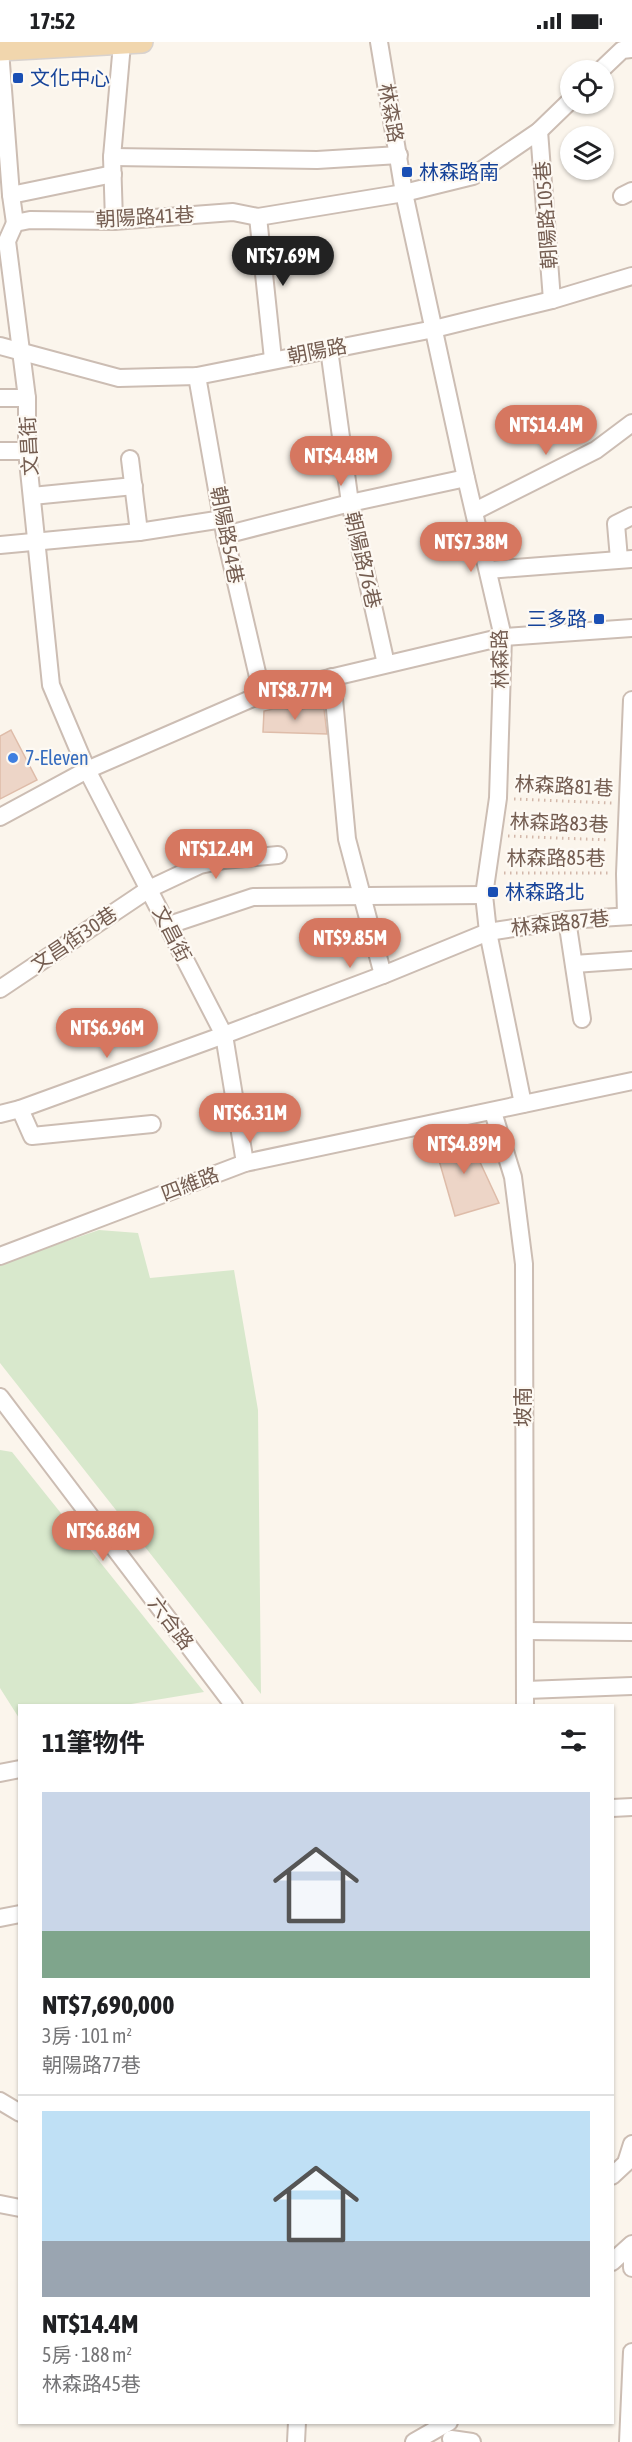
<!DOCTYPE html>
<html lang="zh-TW">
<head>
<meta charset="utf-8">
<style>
	body { margin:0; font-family:"Asap Condensed","Noto Sans TC",sans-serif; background:#f6f6f6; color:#202124; height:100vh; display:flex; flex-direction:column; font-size:22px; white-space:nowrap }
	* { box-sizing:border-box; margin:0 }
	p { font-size:20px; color:#757577 }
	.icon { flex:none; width:33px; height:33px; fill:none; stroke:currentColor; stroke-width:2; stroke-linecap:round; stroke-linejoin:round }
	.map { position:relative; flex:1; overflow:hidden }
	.sheet { position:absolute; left:18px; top:1662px; width:596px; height:720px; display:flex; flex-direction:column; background:#fff; border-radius:0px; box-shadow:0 2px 4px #0004 }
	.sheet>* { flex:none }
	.tools { position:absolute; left:560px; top:18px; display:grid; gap:12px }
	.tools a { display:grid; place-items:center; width:54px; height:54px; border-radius:50%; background:#fff; box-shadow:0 2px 4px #0004; font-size:30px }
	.price { position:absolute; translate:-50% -51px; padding:0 14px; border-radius:21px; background:#d67760; color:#fff; font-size:20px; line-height:39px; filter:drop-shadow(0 2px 3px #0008) }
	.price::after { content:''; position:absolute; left:50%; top:36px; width:18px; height:14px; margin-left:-9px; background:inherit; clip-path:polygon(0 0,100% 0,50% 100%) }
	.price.on { background:#222; color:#fff }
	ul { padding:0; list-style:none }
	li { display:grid; align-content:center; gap:12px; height:318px; padding:0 24px }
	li+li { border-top:2px solid #e0e0e0 }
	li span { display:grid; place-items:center; height:186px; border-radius:0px; color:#555 }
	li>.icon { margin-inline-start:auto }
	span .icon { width:108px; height:108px; fill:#fffc; stroke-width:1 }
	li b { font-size:26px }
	h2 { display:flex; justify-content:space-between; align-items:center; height:72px; padding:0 24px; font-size:26px }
	.status { display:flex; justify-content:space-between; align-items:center; height:42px; padding:0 30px; background:#fff; direction:ltr }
	.status svg { height:16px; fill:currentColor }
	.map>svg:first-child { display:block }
	.green { fill:#d8e8cc }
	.building { fill:#edd5c7; stroke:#debca9; stroke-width:1.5 }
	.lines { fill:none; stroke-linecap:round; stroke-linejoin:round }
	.minor-casing { stroke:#ccbdb3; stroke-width:20 }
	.major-casing { stroke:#d8d2ce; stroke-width:24 }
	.path { stroke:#d3b8aa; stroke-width:3; stroke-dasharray:1.5 4.5; stroke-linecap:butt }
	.minor { stroke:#fff; stroke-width:16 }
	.major { stroke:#f1d6ad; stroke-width:21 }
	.transit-dot { fill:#1a4fb4; stroke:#fdf9f3; stroke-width:2 }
	.shop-dot { fill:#3f7fe0; stroke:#fdf9f3; stroke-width:2 }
	.labels { text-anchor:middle; stroke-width:4.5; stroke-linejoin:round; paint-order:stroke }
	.transit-label { font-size:20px; fill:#164399; stroke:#fdf9f3; text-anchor:start }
	.street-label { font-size:20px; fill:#745d51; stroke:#fdf9f3 }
	.shop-label { font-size:20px; fill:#366cbe; stroke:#fdf9f3; text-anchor:start }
</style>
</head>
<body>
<div class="status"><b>17:52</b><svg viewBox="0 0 49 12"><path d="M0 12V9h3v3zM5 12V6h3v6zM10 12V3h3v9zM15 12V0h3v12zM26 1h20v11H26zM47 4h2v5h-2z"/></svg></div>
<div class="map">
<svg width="632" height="2400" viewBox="0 0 632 2400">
	<rect width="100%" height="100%" fill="#fbf5ec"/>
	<g class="green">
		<path d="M99,1188l39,3 12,45 84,-8 24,140 3,284 -261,-331v-99z"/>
		<path d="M0,1408l12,2 192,240 -79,13 -105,1 -1,12 -19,-30z"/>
	</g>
	<g class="building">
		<path d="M273,667h51l3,25 -64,-2 1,-21z"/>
		<path d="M11,688l26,50 -37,19v-63z"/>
		<path d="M466,1090l33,71 -44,13 -21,-73z"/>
	</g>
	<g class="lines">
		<g class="minor-casing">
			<g id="minor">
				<path d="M379,0l25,151 62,285 37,159 -5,161 -14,97 4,37 35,172"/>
				<path d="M0,8l11,145 4,28"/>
				<path d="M601,28l21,-20 10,-1"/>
				<path d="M539,89l13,169"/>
				<path d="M112,115l205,3 82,-5"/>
				<path d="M11,153l102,-21"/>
				<path d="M622,154l10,-5"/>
				<path d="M258,175l15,142"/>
				<path d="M114,179l-2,-64 10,-113"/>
				<path d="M0,304l119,32 78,-2 237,-47 118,-29 80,-24"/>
				<path d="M329,307l21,154 36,161"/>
				<path d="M197,334l28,159 37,159"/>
				<path d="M0,356h27"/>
				<path d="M0,409h27"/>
				<path d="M130,417l9,73"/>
				<path d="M32,454l102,-10"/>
				<path d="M475,469l121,-61 36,-27"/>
				<path d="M225,493l125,-32 116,-25"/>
				<path d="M0,503l139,-13 84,-13"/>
				<path d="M619,517l-3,-35 16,-8"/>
				<path d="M488,528l144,-11"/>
				<path d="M332,635l15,162 36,136"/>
				<path d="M0,775l87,-47 175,-76 241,-57 129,-9"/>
				<path d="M626,874l-1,-42 7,-174"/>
				<path d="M567,878l15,99"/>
				<path d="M169,883l84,-28 231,-2"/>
				<path d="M574,922l58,-4"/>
				<path d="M0,947l149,-100 51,-24 24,-5 54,-5"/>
				<path d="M20,1067l12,27 120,-12"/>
				<path d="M493,1070l20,65 11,87 1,442"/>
				<path d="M0,1072l20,-5 204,-74 159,-60 105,-43 79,-12 65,-4"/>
				<path d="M245,1121l-21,-128 -137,-265 -36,-85 -24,-234v-53l-20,-157 8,-18 15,-3 84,1 119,-9 25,5 146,-24 69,-17 66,-45 31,-30"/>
				<path d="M0,1214l245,-93 387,-82"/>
				<path d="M0,1355l234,309"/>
				<path d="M525,1589l107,1"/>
				<path d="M526,1648l106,-4"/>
				<path d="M0,1731l20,-4"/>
				<path d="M612,1766l20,-1"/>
				<path d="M0,1876l20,-4"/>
				<path d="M0,2059l20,12"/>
				<path d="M612,2134l14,-13 6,-19"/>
				<path d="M0,2162l20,4"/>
				<path d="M632,2203v23"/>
				<path d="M612,2220l20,-18"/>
				<path d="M451,2397l21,3"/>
				<path d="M296,2400l1,-20"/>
				<path d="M414,2400l35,-20"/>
				<path d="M628,2400l4,-90"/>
			</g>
		</g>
		<g class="major-casing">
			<path id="major" d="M0,8l142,-8"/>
		</g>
		<g class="path">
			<path d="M514,757l98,4"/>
			<path d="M508,794l101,4"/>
			<path d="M504,831h104"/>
		</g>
		<use href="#minor" class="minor"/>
		<use href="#major" class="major"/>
	</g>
	<g class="transit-dot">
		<rect x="12" y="30" width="12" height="12" rx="3"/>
		<rect x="401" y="124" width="12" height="12" rx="3"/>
		<rect x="593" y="571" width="12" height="12" rx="3"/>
		<rect x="487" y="844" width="12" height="12" rx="3"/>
	</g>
	<circle class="shop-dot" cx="13" cy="716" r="6"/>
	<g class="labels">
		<g class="transit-label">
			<text x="30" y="43">文化中心</text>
			<text x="419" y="137">林森路南</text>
			<text x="587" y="584" text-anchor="end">三多路</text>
			<text x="505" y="857">林森路北</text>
		</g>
		<g class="street-label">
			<text transform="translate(391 71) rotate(80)" y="7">林森路</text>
			<text transform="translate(546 173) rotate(-94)" y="7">朝陽路105巷</text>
			<text transform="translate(145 175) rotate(-3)" y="7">朝陽路41巷</text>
			<text transform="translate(317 309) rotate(-11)" y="7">朝陽路</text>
			<text transform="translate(29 404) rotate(-93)" y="7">文昌街</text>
			<text transform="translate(227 493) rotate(79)" y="7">朝陽路54巷</text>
			<text transform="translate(363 518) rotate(77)" y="7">朝陽路76巷</text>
			<text transform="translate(500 617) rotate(-91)" y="7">林森路</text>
			<text transform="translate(564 744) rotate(3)" y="7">林森路81巷</text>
			<text transform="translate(559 781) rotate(2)" y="7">林森路83巷</text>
			<text x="556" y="823">林森路85巷</text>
			<text transform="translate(560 881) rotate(-6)" y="7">林森路87巷</text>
			<text transform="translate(172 892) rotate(63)" y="7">文昌街</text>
			<text transform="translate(74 897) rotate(-34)" y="7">文昌街30巷</text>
			<text transform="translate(190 1142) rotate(-21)" y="7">四維路</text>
			<text transform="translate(523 1365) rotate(-90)" y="7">坡南</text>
			<text transform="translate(171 1581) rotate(53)" y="7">六合路</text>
		</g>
		<g class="shop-label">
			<text x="25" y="723">7-Eleven</text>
		</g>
	</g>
</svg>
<div class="tools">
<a><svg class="icon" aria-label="locate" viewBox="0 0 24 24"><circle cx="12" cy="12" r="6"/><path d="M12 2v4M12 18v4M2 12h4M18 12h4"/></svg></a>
<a><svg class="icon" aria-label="layers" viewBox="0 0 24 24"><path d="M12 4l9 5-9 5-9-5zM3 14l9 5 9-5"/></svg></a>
</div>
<b class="price on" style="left:283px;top:245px">NT$7.69M</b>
<b class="price" style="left:546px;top:414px">NT$14.4M</b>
<b class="price" style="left:341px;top:445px">NT$4.48M</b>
<b class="price" style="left:471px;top:531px">NT$7.38M</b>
<b class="price" style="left:295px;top:679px">NT$8.77M</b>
<b class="price" style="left:216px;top:838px">NT$12.4M</b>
<b class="price" style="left:350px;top:927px">NT$9.85M</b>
<b class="price" style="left:107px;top:1017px">NT$6.96M</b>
<b class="price" style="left:250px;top:1102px">NT$6.31M</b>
<b class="price" style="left:464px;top:1133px">NT$4.89M</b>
<b class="price" style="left:103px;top:1520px">NT$6.86M</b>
<section class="sheet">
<h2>11筆物件<svg class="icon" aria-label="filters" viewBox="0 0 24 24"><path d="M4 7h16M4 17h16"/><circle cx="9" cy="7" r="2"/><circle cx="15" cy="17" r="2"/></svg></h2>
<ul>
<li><span style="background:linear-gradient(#c9d6e8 75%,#7fa58c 0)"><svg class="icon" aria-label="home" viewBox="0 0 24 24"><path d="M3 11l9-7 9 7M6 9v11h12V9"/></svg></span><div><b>NT$7,690,000</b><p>3房 · 101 m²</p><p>朝陽路77巷</p></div></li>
<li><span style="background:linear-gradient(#bfe0f5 70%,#9aa5b1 0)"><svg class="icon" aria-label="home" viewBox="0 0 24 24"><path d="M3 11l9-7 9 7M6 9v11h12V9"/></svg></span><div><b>NT$14.4M</b><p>5房 · 188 m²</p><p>林森路45巷</p></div></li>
</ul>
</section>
</div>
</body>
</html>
